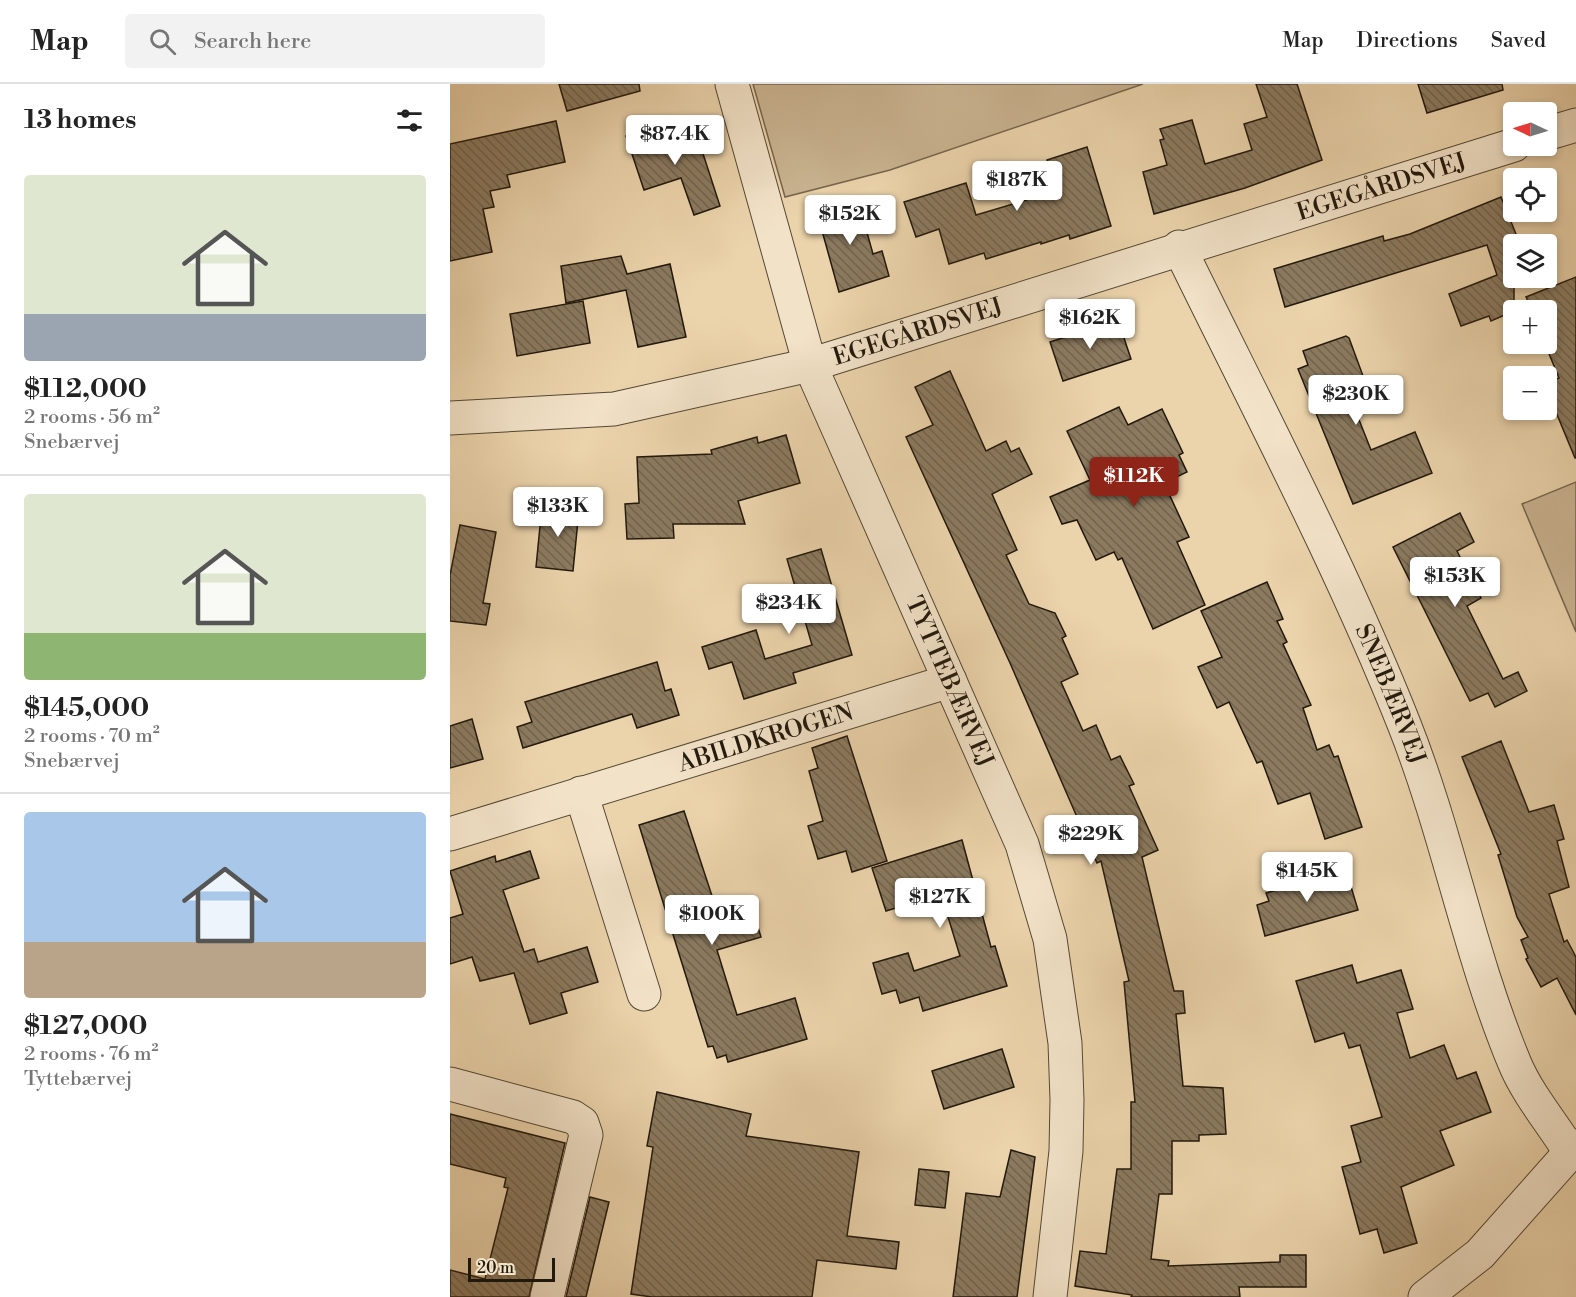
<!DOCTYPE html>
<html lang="en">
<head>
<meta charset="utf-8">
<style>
	body { margin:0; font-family:"Libre Bodoni",serif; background:#f2f2f2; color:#222; height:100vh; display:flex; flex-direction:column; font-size:22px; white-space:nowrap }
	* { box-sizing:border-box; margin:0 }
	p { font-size:20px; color:#767676 }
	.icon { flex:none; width:33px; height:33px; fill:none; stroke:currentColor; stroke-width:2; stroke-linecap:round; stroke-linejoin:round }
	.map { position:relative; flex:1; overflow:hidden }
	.side { display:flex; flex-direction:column; background:#fff; width:450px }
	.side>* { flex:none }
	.needle { width:39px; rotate:274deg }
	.controls { position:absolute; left:1053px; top:18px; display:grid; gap:12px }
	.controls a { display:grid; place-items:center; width:54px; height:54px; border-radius:6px; background:#fff; box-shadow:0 3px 9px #0003; font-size:30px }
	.scale { position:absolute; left:18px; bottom:15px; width:87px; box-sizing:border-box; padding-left:6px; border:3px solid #22190d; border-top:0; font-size:16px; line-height:21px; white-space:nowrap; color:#22190d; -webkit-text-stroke:4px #f2e2c8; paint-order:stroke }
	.price { position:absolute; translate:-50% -51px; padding:0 14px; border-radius:6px; background:#fff; color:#222; font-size:20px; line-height:39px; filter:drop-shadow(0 2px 3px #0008) }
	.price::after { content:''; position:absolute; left:50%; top:36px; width:18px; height:14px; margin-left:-9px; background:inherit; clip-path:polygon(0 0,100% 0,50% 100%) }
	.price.active { background:#8f2418; color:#fff }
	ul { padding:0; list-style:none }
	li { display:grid; align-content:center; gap:12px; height:318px; padding:0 24px }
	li+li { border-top:2px solid #e0e0e0 }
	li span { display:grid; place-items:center; height:186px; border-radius:6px; color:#555 }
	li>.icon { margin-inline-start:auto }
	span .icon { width:108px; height:108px; fill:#fffc; stroke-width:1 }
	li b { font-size:26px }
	h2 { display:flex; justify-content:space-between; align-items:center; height:72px; padding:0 24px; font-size:26px }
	header { display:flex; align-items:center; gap:36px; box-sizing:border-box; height:84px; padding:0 30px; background:#fff; border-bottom:2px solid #e0e0e0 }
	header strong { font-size:28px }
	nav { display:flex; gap:33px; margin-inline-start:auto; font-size:21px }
	.search { width:420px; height:54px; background:#f2f2f2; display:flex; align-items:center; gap:15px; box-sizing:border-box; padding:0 21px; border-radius:6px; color:#767676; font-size:22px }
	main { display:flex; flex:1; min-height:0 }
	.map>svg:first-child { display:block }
	.park { fill:#c9b390; stroke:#76664e; stroke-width:1.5 }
	.building { fill:url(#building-back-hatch); stroke:#22190d; stroke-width:1.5 }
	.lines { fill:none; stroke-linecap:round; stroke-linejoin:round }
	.minor-casing { stroke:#544834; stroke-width:35 }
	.minor { stroke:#f2e2c8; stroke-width:33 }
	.labels { text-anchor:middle; stroke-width:6; stroke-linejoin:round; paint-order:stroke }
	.street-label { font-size:24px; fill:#22190d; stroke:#f2e2c8 }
</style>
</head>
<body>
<header>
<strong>Map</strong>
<div class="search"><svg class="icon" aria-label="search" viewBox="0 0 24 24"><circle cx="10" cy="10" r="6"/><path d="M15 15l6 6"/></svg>Search here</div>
<nav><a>Map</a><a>Directions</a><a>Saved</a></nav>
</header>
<main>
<section class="side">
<h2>13 homes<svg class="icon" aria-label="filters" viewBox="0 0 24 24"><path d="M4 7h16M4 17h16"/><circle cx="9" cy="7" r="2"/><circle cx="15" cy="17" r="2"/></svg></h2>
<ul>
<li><span style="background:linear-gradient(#dfe7d0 75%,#9aa5b1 0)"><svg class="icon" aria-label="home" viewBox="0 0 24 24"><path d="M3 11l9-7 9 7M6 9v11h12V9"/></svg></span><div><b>$112,000</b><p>2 rooms · 56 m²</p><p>Snebærvej</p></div></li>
<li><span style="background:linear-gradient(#dfe7d0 75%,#8fb573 0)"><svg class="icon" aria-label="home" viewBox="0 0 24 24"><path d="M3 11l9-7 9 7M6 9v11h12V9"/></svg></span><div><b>$145,000</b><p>2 rooms · 70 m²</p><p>Snebærvej</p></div></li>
<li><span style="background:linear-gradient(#a9c7e8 70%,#b9a48a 0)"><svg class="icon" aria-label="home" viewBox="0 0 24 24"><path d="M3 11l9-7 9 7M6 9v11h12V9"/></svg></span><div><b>$127,000</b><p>2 rooms · 76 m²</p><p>Tyttebærvej</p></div></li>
</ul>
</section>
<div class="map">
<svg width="1126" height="1213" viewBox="0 0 1126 1213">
	<defs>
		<pattern id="building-back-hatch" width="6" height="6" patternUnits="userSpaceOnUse" patternTransform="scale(1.5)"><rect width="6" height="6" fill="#8b7a5f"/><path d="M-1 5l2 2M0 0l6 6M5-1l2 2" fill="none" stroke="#71634d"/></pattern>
	</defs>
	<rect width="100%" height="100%" fill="#ebd3ab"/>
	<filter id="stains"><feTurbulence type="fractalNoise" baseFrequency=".00333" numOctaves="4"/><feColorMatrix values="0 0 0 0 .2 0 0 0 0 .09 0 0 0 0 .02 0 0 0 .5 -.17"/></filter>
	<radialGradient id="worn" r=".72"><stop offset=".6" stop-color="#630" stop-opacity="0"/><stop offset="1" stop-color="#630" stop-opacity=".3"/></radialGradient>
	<g class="park">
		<path d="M303,0h390l-253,86 -105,27z"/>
		<path d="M1126,398v150l-54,-128z"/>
	</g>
	<g class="building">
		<path d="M109,0h80l1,7 -73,20z"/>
		<path d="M806,0h41l25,76 -77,28 -91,26 -11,-42 24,-7 -7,-25 4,-1 -4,-10 32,-9 13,44 47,-14 -8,-26 23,-7z"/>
		<path d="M968,0h84l1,6 -76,23z"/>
		<path d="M106,37l9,41 -58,13 3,12 -20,4 4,16 -11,2 9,43 -42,9v-117z"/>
		<path d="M245,45l25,77 -26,9 -13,-37 -37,12 -18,-54 21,-6 5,13z"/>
		<path d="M637,63l24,79 -41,13 -1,-4 -28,9v-2l-55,17 -2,-6 -35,11 -10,-35 -23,8 -12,-35 62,-19 10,32 57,-17 -7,-23 23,-6 -2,-9z"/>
		<path d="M407,113l16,57 9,-3 7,25 -50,16 -23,-83z"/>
		<path d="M1051,113l19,47h-6v67l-23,10 -2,-5 -28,10 -12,-32 48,-19 -10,-30 -202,62 -11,-38 109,-33 1,5 26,-7z"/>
		<path d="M171,172l6,18 43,-10 16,73 -48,10 -12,-57 -60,13 -5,-37z"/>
		<path d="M1126,193v181h-1l-29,-70v-5l13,-5 -14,-34 1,-34h-14l-6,-13z"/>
		<path d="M133,217l7,42 -73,13 -7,-42z"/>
		<path d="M668,236l13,39 -68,22 -13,-39z"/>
		<path d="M896,252l3,2 17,46 -18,8 23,58 44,-18 17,41 -79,31 -55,-135 10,-4 -5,-14z"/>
		<path d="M500,287l36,80 20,-10 5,11 8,-4 13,26 -40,20 25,56 -11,5 23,49 26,9 11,23 -4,2 16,36 -17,8 22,49 13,-6 15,35 9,-4 14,28 -5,2 29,64 -16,7 32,134h9l2,22 -9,1 7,72 40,2 3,46 -27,1v6h-27v53h-13l-8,65 18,2 -1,5 112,-4v-7h26v32h-67l1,10h-109l1,-2 -57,-9 5,-35 26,3 11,-85h14v-67h4l-11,-120 5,-1 -28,-120 -4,2 -87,-200 -104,-226 27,-12 -18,-38z"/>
		<path d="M669,323l9,18 34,-16 21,44 -4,2 8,17 -23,11 25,54 -12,5 28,63 -52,24 -31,-71 -4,2 -4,-8 -18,8 -19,-40 -15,4 -12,-27 40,-17 -23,-49z"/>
		<path d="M336,351l14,48 -62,18 7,23h-72l1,14 -47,1 -2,-35 14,-1 -2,-46 75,-3 -1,-4 46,-13 1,6z"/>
		<path d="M92,422l37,4 -6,61 -37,-4z"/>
		<path d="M1010,429l14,29 -17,9 24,47 -14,8 36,73 15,-7 9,19 -32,16 -7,-14 -18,8 -77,-154z"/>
		<path d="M10,441l36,7 -13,71 7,1 -4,21 -36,-4v-46z"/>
		<path d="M371,465l31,106 -59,18 3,10 -52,16 -12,-37 -23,7 -7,-22 54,-17 9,29 47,-14 -25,-86z"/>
		<path d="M817,498l16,37 -6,2 10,21 -4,2 28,61 -8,3 14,42 12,-5 5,12 4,-1 24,71 -37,12 -15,-46 -32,11 -16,-43 -5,2 -28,-61 -12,6 -19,-41 24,-10 -21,-46z"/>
		<path d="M207,578l8,29 6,-2 8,26 -42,13 -5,-14 -109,34 -6,-21 15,-5 -7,-20z"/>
		<path d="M22,635l11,40 -33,9v-42z"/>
		<path d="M397,652l40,125 -35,11 -6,-21 -28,8 -10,-33 15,-5 -14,-50 9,-3 -6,-20z"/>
		<path d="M1051,657l28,71 25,-7 10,34 -7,2 12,46 -20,7 15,48 3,-2 9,17v58l-19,-37 -16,9 -15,-28 2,-1 -7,-18 7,-3 -11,-20 -19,-62 3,-1 -39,-97z"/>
		<path d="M234,727l33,100 33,-10 11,36 -44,13 20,65 58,-17 12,41 -79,23 -2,-7 -9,3 -4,-12 -5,1 -69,-222z"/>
		<path d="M512,756l29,107 4,-1 12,40 -84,25 -4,-14 -19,6 -4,-13 -14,4 -9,-31 35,-10 6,18 46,-15 -19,-62 -55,17 -14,-43z"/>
		<path d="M80,767l9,27 -36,12 21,62 10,-3 4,13 49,-15 11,35 -37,11 6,20 -37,11 -16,-51 -34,8 -8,-24 -22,7v-46l13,-4 -13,-43 45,-15 1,6z"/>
		<path d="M896,786l12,40 -93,26 -8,-31 12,-4 -3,-8z"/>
		<path d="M902,881l5,18 44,-13 12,39 -16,4 13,45 34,-13 13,34 19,-7 15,40 -51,19 14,34 -53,22 16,56 -33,10 -7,-24 -17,5 -18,-67 19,-5 -10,-36 31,-9 -22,-72 -11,3 -5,-15 -29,9 -19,-61z"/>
		<path d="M552,965l12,38 -70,22 -12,-38z"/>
		<path d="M207,1008l94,22 -5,22 113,16 -12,84 52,6 -3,27 -79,-9 -5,37h-160l-21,-3 22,-147 -6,-1z"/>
		<path d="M0,1030l115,29 -36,154h-79v-27l35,9 23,-91 -4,-1 2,-9 -56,-14z"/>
		<path d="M561,1066l24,7 -18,140h-64l13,-104 34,4z"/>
		<path d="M469,1085l30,3 -4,36 -30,-3z"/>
		<path d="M140,1113l19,5 -23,95h-20z"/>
	</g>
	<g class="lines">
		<g class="minor-casing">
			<g id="minor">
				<path id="s1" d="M282,0l78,281 212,479 28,95 15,104 2,57 -1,51 -16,146"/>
				<path d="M1096,50l30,-9"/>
				<path id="s2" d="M729,163c77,158 160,314 225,477 44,111 65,230 111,340 13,31 38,60 55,88"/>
				<path id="s3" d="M0,334l164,-9 196,-44 704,-220"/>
				<path d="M131,709l63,201"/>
				<path id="s4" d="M0,750l500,-153"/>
				<path d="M0,1000l123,33 9,6 4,12 -39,162"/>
				<path d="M975,1213l55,-43 96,-108"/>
			</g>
		</g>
		<use href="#minor" class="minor"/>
	</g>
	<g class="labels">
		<g class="street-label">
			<text dy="8" stroke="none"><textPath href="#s3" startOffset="964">EGEGÅRDSVEJ</textPath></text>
			<text dy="8" stroke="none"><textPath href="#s3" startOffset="478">EGEGÅRDSVEJ</textPath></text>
			<text dy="8" stroke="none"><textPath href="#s1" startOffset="638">TYTTEBÆRVEJ</textPath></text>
			<text dy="8" stroke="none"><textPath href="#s2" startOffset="495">SNEBÆRVEJ</textPath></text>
			<text dy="8" stroke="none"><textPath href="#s4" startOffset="330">ABILDKROGEN</textPath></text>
		</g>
	</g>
	<rect width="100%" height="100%" filter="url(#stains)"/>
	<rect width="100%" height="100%" fill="url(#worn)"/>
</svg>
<div class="controls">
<a><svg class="needle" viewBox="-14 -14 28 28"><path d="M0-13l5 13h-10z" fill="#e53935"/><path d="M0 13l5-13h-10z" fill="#767676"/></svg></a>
<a><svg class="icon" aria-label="locate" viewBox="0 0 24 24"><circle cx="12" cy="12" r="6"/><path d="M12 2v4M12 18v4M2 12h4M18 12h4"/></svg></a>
<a><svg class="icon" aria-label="layers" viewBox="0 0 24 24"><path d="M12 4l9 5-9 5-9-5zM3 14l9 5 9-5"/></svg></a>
<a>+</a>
<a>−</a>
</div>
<div class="scale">20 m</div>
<b class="price" style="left:225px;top:82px">$87.4K</b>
<b class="price" style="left:567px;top:128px">$187K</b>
<b class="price" style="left:400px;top:162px">$152K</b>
<b class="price" style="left:640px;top:266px">$162K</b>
<b class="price" style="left:906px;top:342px">$230K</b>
<b class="price active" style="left:684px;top:424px">$112K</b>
<b class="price" style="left:108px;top:454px">$133K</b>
<b class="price" style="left:1005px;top:524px">$153K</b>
<b class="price" style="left:339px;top:551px">$234K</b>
<b class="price" style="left:641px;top:782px">$229K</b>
<b class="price" style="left:857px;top:819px">$145K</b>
<b class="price" style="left:490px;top:845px">$127K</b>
<b class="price" style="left:262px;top:862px">$100K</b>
</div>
</main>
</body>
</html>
